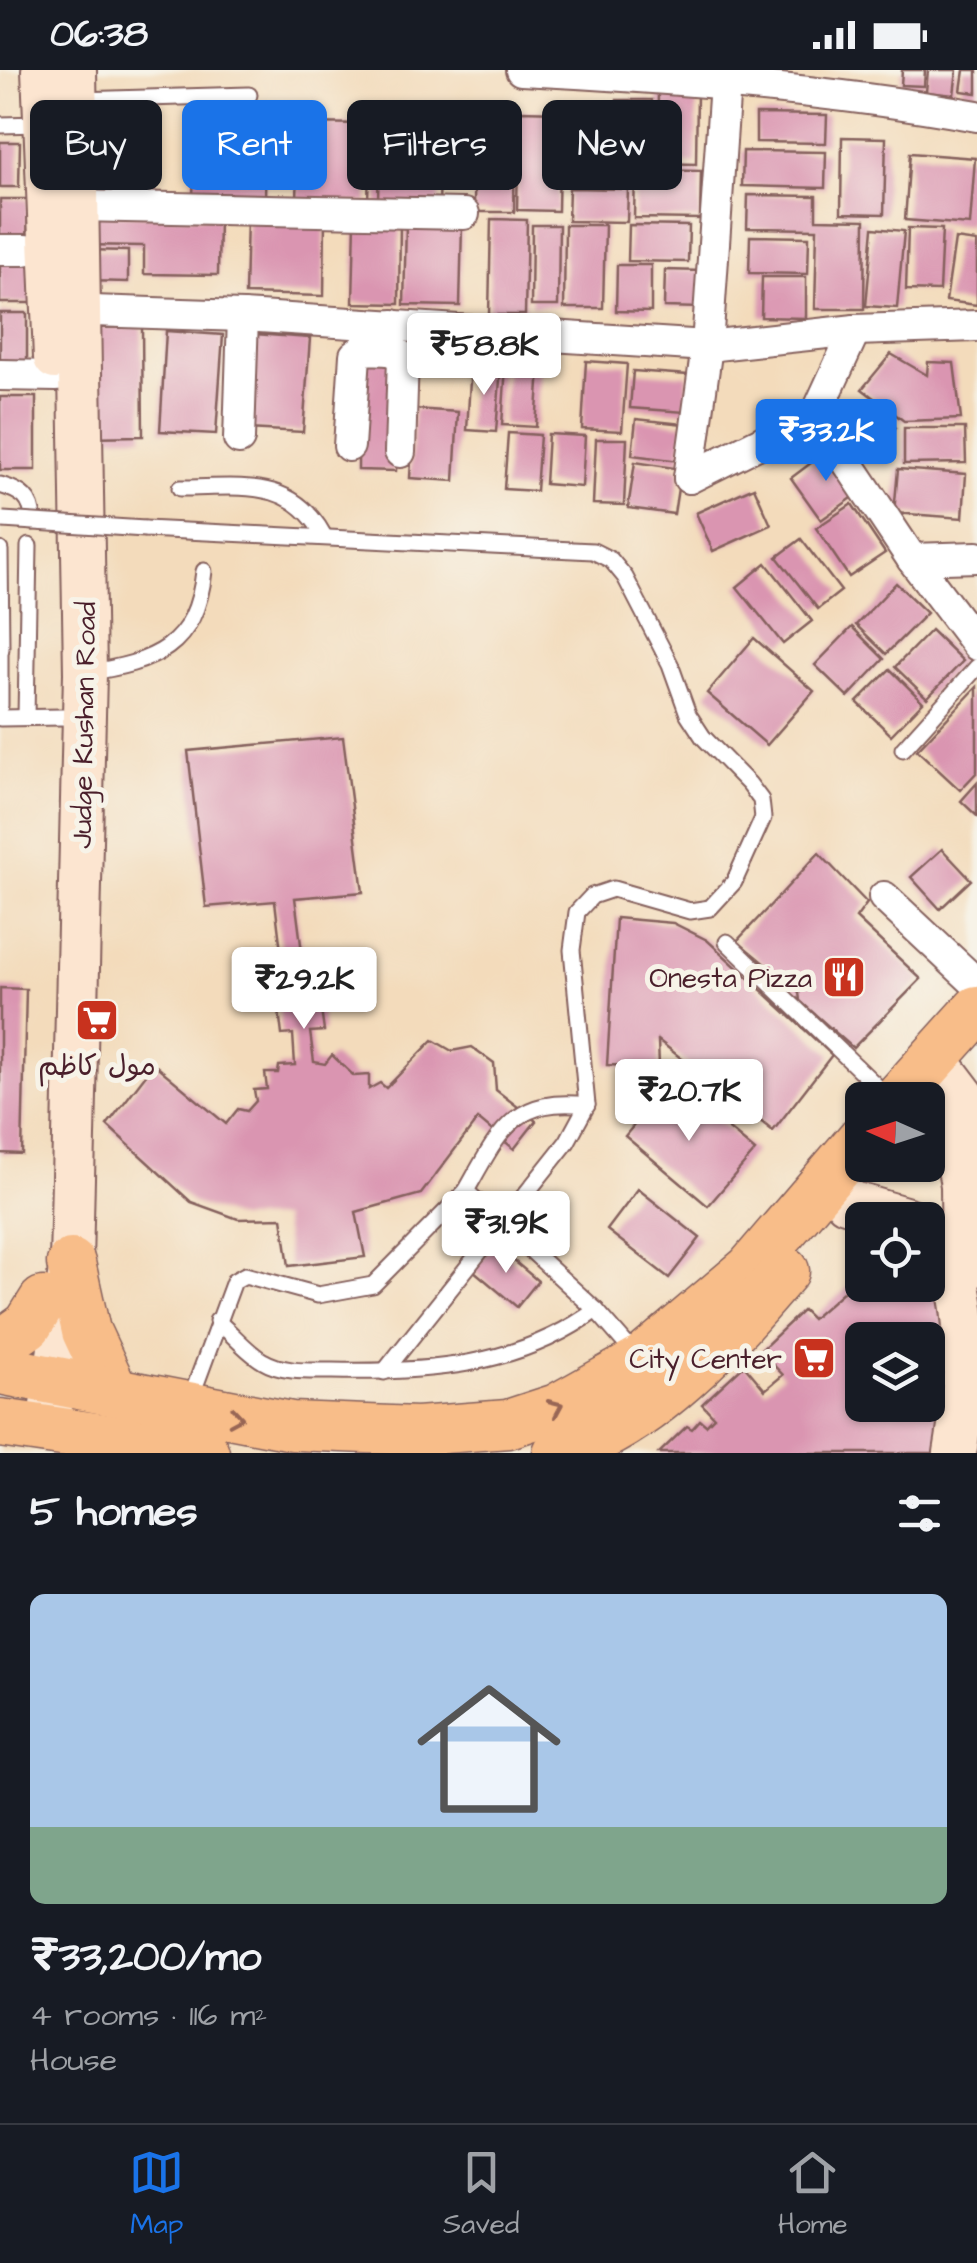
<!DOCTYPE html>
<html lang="en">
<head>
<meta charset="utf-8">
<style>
	body { margin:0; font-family:"Architects Daughter","Playpen Sans Arabic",sans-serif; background:#242831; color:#f1f3f6; height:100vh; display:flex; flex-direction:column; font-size:38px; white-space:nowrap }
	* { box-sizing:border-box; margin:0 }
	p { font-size:32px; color:#9ea1a6 }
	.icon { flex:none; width:55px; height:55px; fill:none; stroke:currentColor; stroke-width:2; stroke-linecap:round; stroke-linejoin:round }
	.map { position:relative; height:1383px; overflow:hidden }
	.panel { display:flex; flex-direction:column; background:#171b24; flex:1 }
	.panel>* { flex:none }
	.hud { position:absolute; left:30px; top:30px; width:918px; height:90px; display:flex; gap:20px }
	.needle { width:65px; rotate:273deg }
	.fabs { position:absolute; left:845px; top:1012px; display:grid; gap:20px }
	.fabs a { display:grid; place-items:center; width:100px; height:100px; border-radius:15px; background:#171b24; box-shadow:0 2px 8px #0004; font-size:50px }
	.price { position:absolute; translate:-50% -85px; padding:0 22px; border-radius:10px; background:#fff; color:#222; font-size:32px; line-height:65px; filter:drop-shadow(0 2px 5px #0008) }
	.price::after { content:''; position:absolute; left:50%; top:60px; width:30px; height:22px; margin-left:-15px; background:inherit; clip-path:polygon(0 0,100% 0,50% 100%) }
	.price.active { background:#1a73e8; color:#fff }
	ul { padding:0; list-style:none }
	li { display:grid; align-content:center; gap:20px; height:530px; padding:0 30px }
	li span { display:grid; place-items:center; height:310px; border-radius:15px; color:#555 }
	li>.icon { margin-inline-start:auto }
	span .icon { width:180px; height:180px; fill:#fffc; stroke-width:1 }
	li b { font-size:42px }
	h2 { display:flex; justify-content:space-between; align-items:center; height:120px; padding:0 30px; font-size:42px }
	.tag { padding:0 35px; border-radius:15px; background:#171b24; box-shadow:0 2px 8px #0004; font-size:35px; line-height:90px }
	.tag.active { background:#1a73e8; color:#fff }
	.status { display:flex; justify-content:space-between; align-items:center; height:70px; padding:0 50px; background:#171b24; direction:ltr }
	.status svg { height:28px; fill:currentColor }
	.tabs { display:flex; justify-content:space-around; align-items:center; height:140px; border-top:2px solid #363941; background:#171b24; font-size:28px; color:#9ea1a6 }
	.tabs a { display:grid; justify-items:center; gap:5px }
	.tabs .active { color:#1a73e8 }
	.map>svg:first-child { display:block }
	.building { fill:#da95b1; fill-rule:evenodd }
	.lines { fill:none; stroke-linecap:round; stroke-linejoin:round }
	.lane-casing { stroke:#85615d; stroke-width:19 }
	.street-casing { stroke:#85615d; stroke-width:34 }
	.secondary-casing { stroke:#85615d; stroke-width:46 }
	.primary-casing { stroke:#85615d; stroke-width:51 }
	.lane { stroke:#fff; stroke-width:15 }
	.street { stroke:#fff; stroke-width:30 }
	.secondary { stroke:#fce5d0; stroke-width:42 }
	.primary { stroke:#f8bd89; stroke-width:48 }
	.lane-bridge-casing { stroke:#85615d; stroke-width:19; stroke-linecap:butt }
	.lane-bridge { stroke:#fff; stroke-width:15 }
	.oneway { stroke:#986655 }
	.labels { text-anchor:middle; stroke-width:10; stroke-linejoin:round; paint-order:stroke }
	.street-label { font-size:28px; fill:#4a1f2b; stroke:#f7f3e8 }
	.poi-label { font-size:28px; fill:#4a1f2b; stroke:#f7f3e8; text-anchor:end }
</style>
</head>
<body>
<div class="status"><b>06:38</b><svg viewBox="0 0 49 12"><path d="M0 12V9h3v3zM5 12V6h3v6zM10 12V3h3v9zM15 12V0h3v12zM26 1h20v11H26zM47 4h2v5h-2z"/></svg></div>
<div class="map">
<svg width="977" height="1383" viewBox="0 0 977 1383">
	<rect width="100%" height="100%" fill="#f7f3e8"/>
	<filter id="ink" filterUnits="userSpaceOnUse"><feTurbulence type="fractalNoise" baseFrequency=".01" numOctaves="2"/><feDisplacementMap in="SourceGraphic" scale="20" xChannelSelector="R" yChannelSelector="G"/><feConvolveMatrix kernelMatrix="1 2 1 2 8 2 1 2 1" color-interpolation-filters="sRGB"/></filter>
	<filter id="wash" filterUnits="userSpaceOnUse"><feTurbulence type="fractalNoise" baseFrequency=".0048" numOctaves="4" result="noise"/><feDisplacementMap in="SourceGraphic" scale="40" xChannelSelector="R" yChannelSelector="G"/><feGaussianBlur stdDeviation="2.25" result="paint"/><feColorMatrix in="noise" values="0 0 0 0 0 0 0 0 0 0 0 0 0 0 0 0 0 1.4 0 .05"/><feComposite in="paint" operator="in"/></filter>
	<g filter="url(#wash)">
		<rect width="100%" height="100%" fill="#f3dbbb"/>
		<g id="blocks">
			<g class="building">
				<path d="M902,0h23l-1,16 -23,-1z"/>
				<path d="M928,0h29l-3,25 -28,-3z"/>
				<path d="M964,0h13v23l-16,-2z"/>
				<path d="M658,21l39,1 -1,72 -39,-1z"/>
				<path d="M617,30h35l-1,63 -35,-1z"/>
				<path d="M87,34l68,1 -2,93 -68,-1z"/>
				<path d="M475,36l40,1 -1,105h-40z"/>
				<path d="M195,39l71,1 -1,94 -72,-2z"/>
				<path d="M519,41l41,1 -2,99 -41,-1z"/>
				<path d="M568,44l40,1 -1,68 -41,-1z"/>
				<path d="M756,44l71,1 -1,28 -70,-1z"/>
				<path d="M299,53l71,1 -2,79 -71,-1z"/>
				<path d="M379,62l62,1 -2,74 -61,-1z"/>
				<path d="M842,67l44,1 -2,76 -43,-1z"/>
				<path d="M0,72h20l-1,45h-19z"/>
				<path d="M743,81l83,1 -1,36 -83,-2z"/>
				<path d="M910,83l65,5 -5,67 -65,-5z"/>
				<path d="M635,100l66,1 -1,48 -66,-1z"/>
				<path d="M569,118l59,1 -1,33 -59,-1z"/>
				<path d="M748,125l68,1v23l49,1 -1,89h-49l2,-80 -70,-1z"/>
				<path d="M0,129h28l-1,47h-27z"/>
				<path d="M82,143l137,4 -1,58 -74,-1v-28l-63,-1z"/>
				<path d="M247,147l78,1 -1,78 -79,-2z"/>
				<path d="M491,149l36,1 -2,95h-36z"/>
				<path d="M355,151l45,1 -1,82 -46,-1z"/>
				<path d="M406,154l56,1 -2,81 -56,-1z"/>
				<path d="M532,155h27l-1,81h-27z"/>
				<path d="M565,155h40l-2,83h-39z"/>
				<path d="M629,155l60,1 -1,36 -60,-1z"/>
				<path d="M873,158l31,3 -7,77 -31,-2z"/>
				<path d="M908,158l34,1 -3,62 -33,-1z"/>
				<path d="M750,166l59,1 -1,37 -59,-1z"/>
				<path d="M955,169l22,3v63l-31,-4z"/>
				<path d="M87,180l41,1v31l-41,-1z"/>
				<rect x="0" y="190" width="32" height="43"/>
				<path d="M617,195h34v47l-35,-1z"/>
				<path d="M665,200l38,1 -1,37 -38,-1z"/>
				<path d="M762,207h44v41l-45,-1z"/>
				<rect x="0" y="243" width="27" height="54"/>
				<path d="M142,257l1,109 -55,1 -1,-109z"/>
				<path d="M166,261l57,4 -7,99 -56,-3z"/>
				<path d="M254,264l56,4 -7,94 -55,-3z"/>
				<path d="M891,284l36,21 1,-13 26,1 7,56 -57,2 -42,-32z"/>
				<path d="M359,287l41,4 -4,110 -38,-1z"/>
				<path d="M586,291l41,3 -5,67 -40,-2z"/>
				<path d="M471,294l30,2 -5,66 -29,-2z"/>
				<path d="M506,295l34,2 -4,60 -34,-2z"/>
				<path d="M633,301l55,4 -3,37 -55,-4z"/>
				<rect x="0" y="327" width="36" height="73"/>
				<path d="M864,331l32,27 -25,30 -32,-27z"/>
				<path d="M414,339l44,3 -4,69 -44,-3z"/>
				<path d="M636,349l48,5 -4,37 -48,-6z"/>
				<path d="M904,358h61l1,35 -62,1z"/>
				<path d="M508,363l32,2 -4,56 -32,-2z"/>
				<path d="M548,364l37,2 -3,51 -37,-3z"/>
				<path d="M596,369h31l-3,66 -31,-1z"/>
				<path d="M831,378l31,43 -41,29 -30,-42z"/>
				<path d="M635,392l46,7 -7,45 -46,-6z"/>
				<path d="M898,399l68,5 -3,44 -69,-5z"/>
				<path d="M754,417l17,38 -58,26 -17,-38z"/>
				<path d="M852,434l33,49 -36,24 -33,-49z"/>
				<path d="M801,469l40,52 -23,18 -41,-52z"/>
				<path d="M766,493l46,58 -29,23 -46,-57z"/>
				<path d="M896,513l31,30 -41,41 -30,-29z"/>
				<path d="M852,557l32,32 -36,38 -33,-32z"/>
				<path d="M931,560l32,31 -36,37 -32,-31z"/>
				<path d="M754,568l60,53 -47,54 -60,-52z"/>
				<path d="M890,599l33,33 -32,33 -34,-33z"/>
				<path d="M977,617v85l-17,18 -43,-40z"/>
				<path d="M343,667l20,155 -68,6 12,93 11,-2 6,42 -14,1 4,30 11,2 7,-9 22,21 15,-1v14l11,-6 6,5 47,-48 19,11 20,-4 22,16 2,27 40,31 -22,28 -36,-30 -57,75 -65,18 9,45 -76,9 -7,-48 -44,1 -47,-17 -84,-77 47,-61 72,60 12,-15 9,2 9,-10 -2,-11 13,-1 -2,-16h13l1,-7 16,-1 -2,-31 -11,1 -5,-41 9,-1 -11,-92 -69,6 -18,-156z"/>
				<path d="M977,713v33l-16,-15z"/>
				<path d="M942,779l29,31 -31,29 -29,-32z"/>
				<path d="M819,783l48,50 -11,15 65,61 -68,69 -53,-47 -1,-9 -62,-51z"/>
				<path d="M616,848l57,5 34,17 125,115 -59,76 -115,-91 1,27 -52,-2z"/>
				<path d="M0,918l26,1 -4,165 -22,-1z"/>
				<path d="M666,1022l21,2 68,57 -47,55 -83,-70 20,-24 -9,-10 6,-8 13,11z"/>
				<path d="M638,1119l62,49 -31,40 -62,-48z"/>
				<path d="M494,1174l44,37 -21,26 -44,-37z"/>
				<path d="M928,1198l13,1 8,184h-290l28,-27 5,3 8,-9 6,5 8,-8 -12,-13 42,-39 21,25 18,-15 -23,-24 43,-41 9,9 50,-44v10h66zM862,1270h66v65h-66z"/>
			</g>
		</g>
	</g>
	<g filter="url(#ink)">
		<use href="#blocks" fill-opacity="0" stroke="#85615d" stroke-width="2.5"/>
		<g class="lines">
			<g class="lane-casing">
				<g id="lane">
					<path d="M78,30l171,-5"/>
					<path d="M0,55l40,-1"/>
					<path d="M0,415c21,6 33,13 33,37"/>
					<path d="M180,418c59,0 112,-12 144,48"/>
					<path d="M145,459l448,22 18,9 14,17 45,87 18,50 15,23 46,47 12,16 2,18 -29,64 -24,26 -20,3 -77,-22 -21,7 -15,16 -5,38 15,155 -20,37 -183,230"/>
					<path d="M0,480l1,99"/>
					<path d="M0,579v57"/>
					<path d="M86,603c69,-11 110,-25 118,-102"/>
					<path d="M26,647l3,-171"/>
					<path d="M0,648l63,-1"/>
					<path d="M903,679l74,-82"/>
					<path d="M727,872l164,158"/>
					<path d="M466,1121c33,-58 47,-95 121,-86"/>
					<path d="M217,1251c15,12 30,31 46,40 20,12 47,10 69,10 93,2 187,-4 264,-61"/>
					<path d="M189,1333l45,-122 11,-6 73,20 55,-10 93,-94 130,119 42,48"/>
				</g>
			</g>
			<g class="street-casing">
				<g id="street">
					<path d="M521,0c153,8 305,19 456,46"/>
					<path d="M78,136l386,8"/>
					<path d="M0,180h25"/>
					<path d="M62,240l181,6 464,30 148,-16 122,-4"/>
					<path d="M393,255l-3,25 13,7 -3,95"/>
					<path d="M0,305l56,1"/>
					<path d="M816,345l39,-85"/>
					<path d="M239,369l4,-123"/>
					<path d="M349,376l6,-91 8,-6 27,1"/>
					<path d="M689,408l127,-63 96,144 65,86"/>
					<path d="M689,408l18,-132 18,-263"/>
					<path d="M912,489l65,-2"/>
					<path d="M884,827l93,87"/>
				</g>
			</g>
			<g class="secondary-casing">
				<g id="secondary">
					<path d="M43,0l12,288"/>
					<path d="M934,987l38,50 5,30"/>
					<path d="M928,1033l24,27 10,55 1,88"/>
					<path d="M846,1131l65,19"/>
					<path d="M928,1159c49,50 39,152 27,224"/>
					<path d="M50,1343l21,-150 14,-590 -10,-603"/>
				</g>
			</g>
			<g class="primary-casing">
				<g id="primary">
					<path d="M896,1030l81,-90"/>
					<path d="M71,1193l15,68 27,58"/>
					<path d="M0,1275l28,-20 15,-24"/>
					<path d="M0,1300l292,56 125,5 91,-7 49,-16 84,-47 109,-92 112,-131"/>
					<path d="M0,1353l205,30"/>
					<path d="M557,1383c90,-23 170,-114 228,-182"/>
				</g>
			</g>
			<use href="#lane" class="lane"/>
			<use href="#street" class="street"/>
			<use href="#secondary" class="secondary"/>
			<use href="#primary" class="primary"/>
			<g class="lane-bridge-casing">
				<path id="lane-bridge" d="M3,450l142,9"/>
			</g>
			<use href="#lane-bridge" class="lane-bridge"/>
		</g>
		<defs><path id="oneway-chevron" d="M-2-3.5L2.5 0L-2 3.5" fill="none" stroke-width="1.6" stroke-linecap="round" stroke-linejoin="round" transform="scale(2.5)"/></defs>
		<g class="oneway">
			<use href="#oneway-chevron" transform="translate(556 1337) rotate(-24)"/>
			<use href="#oneway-chevron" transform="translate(236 1347) rotate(9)"/>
		</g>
	</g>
	<defs>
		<g id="restaurant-square" transform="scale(2.25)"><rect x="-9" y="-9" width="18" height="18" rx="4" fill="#c8321e" stroke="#f7f3e8"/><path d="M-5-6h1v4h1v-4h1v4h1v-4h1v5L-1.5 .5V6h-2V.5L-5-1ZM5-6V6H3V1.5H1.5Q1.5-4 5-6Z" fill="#fff"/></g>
		<g id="supermarket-square" transform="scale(2.25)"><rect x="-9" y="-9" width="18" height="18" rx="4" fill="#c8321e" stroke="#f7f3e8"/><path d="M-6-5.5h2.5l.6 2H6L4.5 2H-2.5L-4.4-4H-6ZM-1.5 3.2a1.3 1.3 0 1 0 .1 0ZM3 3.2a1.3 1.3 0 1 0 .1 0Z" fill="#fff"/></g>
	</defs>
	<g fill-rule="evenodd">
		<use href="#restaurant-square" x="844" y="907"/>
		<use href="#supermarket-square" x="97" y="950"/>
		<use href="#supermarket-square" x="814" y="1288"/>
	</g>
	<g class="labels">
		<g class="street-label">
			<text transform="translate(83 655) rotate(-89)" y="10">Judge Kushan Road</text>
		</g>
		<g class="poi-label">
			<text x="812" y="917">Onesta Pizza</text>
			<text x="97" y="1005" text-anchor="middle">مول كاظم</text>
			<text x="782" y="1298">City Center</text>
		</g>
	</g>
</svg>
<div class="fabs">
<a><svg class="needle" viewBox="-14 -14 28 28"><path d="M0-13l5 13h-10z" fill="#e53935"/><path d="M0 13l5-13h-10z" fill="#9ea1a6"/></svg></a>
<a><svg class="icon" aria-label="locate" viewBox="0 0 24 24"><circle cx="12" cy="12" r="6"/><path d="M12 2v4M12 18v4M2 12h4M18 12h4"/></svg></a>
<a><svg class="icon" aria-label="layers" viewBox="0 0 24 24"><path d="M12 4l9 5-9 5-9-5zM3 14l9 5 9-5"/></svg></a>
</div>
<b class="price" style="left:484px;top:328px">₹58.8K</b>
<b class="price active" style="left:826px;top:414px">₹33.2K</b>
<b class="price" style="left:304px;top:962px">₹29.2K</b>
<b class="price" style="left:689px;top:1074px">₹20.7K</b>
<b class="price" style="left:506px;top:1206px">₹31.9K</b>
<div class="hud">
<a class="tag">Buy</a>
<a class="tag active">Rent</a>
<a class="tag">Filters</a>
<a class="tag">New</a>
</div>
</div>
<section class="panel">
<h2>5 homes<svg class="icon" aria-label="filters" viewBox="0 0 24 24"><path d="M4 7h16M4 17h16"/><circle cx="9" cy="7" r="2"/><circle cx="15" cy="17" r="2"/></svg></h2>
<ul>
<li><span style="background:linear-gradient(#a9c7e8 75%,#7fa58c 0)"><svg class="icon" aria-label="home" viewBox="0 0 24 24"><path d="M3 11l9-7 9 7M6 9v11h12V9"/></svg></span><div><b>₹33,200/mo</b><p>4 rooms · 116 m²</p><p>House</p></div></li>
</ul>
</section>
<nav class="tabs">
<a class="active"><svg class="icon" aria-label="map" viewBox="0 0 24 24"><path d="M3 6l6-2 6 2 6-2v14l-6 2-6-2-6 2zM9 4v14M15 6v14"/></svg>Map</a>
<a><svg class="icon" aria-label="saved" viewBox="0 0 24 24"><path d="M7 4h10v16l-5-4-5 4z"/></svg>Saved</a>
<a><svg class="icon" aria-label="home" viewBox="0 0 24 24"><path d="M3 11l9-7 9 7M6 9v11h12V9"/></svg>Home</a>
</nav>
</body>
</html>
